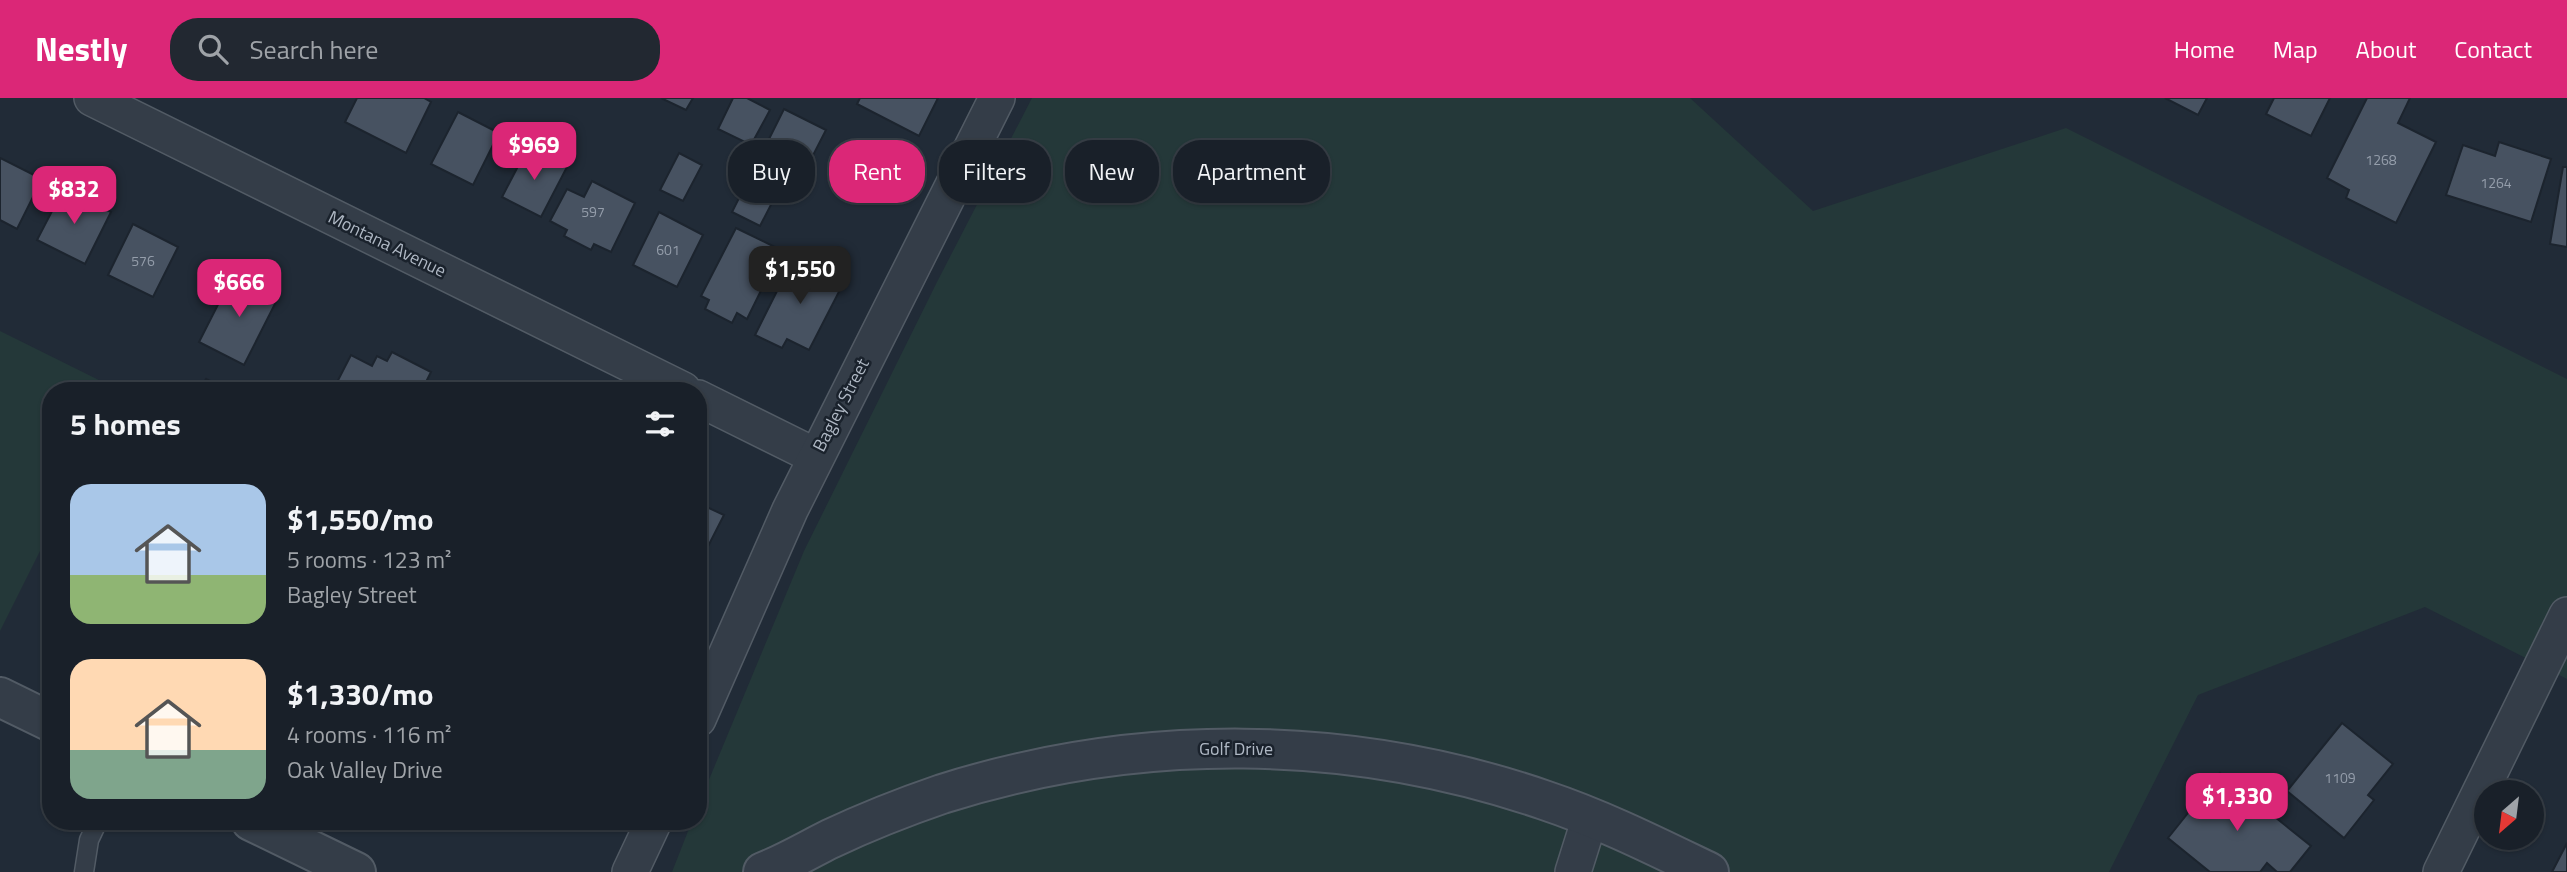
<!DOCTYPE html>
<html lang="en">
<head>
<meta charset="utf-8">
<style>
	body { margin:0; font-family:"Titillium Web",sans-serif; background:#222831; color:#f1f3f6; height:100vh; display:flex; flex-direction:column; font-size:26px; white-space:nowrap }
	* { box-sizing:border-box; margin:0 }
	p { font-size:23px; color:#9fa3a8 }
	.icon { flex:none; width:38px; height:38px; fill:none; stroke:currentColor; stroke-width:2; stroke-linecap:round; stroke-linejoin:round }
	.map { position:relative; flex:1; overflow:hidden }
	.drawer { position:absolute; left:42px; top:284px; width:665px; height:448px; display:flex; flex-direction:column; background:#192029; border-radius:28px; box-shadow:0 2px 5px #0004,0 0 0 2px #373e46 }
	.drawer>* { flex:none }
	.top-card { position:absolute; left:728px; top:42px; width:665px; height:63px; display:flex; gap:14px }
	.needle { width:46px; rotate:208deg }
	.fabs { position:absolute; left:2474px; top:682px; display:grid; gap:14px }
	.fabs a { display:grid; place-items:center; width:70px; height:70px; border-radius:50%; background:#192029; box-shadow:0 2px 5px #0004,0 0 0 2px #373e46; font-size:35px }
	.price { position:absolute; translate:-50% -60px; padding:0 16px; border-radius:14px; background:#db2777; color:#fff; font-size:23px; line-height:46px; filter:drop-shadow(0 2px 4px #0008) }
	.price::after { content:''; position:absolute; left:50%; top:42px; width:21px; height:16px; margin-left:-10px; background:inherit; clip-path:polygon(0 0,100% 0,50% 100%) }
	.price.current { background:#222; color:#fff }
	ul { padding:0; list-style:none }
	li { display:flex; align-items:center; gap:21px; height:175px; padding:0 28px }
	li span { display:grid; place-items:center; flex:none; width:196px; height:140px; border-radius:21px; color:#555 }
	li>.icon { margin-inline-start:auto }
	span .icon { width:84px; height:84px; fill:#fffc; stroke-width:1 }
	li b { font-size:30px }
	h2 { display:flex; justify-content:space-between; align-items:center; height:84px; padding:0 28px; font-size:30px }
	.tag { padding:0 24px; border-radius:28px; background:#192029; box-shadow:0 2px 5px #0004,0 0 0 2px #373e46; font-size:24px; line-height:63px }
	.tag.current { background:#db2777; color:#fff }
	header { display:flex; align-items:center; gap:42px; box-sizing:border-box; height:98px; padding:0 35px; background:#db2777; color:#fff }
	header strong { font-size:33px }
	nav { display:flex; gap:38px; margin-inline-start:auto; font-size:24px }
	.search { width:490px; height:63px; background:#222831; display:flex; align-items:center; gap:18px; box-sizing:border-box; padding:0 24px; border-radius:28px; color:#9fa3a8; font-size:26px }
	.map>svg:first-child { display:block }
	.green { fill:#243839 }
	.building { fill:#475261; stroke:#1c242e; stroke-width:2 }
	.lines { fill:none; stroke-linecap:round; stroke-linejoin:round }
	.service-casing { stroke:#525b65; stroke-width:21 }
	.minor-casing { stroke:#525b65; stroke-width:38 }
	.tertiary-casing { stroke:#525b65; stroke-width:42 }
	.service { stroke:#343d48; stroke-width:18 }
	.minor { stroke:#343d48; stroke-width:35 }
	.tertiary { stroke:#343d48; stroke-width:38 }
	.labels { text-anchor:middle; stroke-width:5; stroke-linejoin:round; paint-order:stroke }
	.number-label { font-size:14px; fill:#959eab }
	.street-label { font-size:18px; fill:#afb8c4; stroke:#1a222c }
</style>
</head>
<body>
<header>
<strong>Nestly</strong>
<div class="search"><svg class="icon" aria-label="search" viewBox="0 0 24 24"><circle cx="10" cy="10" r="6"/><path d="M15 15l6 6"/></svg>Search here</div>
<nav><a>Home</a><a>Map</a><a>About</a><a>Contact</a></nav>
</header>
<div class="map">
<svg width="2567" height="774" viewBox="0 0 2567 774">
	<rect width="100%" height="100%" fill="#212b37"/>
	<g class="green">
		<path d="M1032,0h658l123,113 253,-83 501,251v300l-142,-72 -227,88 -89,177h-1437l20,-51h6v-15l106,-255 133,-269z"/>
		<path d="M0,233l119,59h-68v139l-51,102z"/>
	</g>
	<g class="building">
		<path d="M357,0h67l7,4 -25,51 -61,-31z"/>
		<path d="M661,0h32l-7,12z"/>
		<path d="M733,0h14l23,12 -19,35 -33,-16z"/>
		<path d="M860,0h78l-19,38 -62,-32z"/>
		<path d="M2165,0h42l-9,17z"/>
		<path d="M2274,0h56l-19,38 -45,-22z"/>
		<path d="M2367,0h43l-12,25 38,19 -40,81 -50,-25 3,-8 -22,-12z"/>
		<path d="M784,11l42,21 -20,39 -42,-20z"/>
		<path d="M458,14l41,21 -26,52 -42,-21z"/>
		<path d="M2499,44l52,17 -20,63 -85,-27 17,-50 32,11z"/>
		<path d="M528,49l39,20 -26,50 -39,-20z"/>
		<path d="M679,55l23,12 -19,36 -23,-11z"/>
		<path d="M0,60l42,21 -25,50 -17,-9z"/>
		<path d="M2563,69h4v80l-17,-3z"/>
		<path d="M748,82l28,15 -16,31 -28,-14z"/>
		<path d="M592,83l43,22 -24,49 -17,-8 -3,6 -27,-14 3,-6 -17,-9 17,-32 17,8z"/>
		<path d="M64,90l47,24 -26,52 -48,-24z"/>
		<path d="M659,114l44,23 -26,52 -44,-22z"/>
		<path d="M133,126l45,23 -25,50 -45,-22z"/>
		<path d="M736,130l45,22 -34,69 -10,-6 -5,10 -27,-14 4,-9 -8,-4z"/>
		<path d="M794,159l50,25 -35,68 -22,-11 -5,9 -27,-13z"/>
		<path d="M234,175l45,23 -35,69 -45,-23z"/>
		<path d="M392,254l39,20 -9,18h-89l18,-35 21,11 5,-10 10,5z"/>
		<path d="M206,281l22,11h-28z"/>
		<path d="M698,405l26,12 -26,51z"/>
		<path d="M2342,625l51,41 -25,31 6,5 -30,38 -57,-47z"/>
		<path d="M2220,675l91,73 -21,26h-13l-10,-9 -7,9h-50l-42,-34z"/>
		<path d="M2567,745v29h-15z"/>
	</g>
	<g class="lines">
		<g class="service-casing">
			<path id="service" d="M84,774l5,-32 9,-19"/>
		</g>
		<g class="minor-casing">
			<g id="minor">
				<path d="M92,0l591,292"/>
				<path d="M698,300l117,58"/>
				<path d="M698,621l92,-209 207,-412"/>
				<path d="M630,774l24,-51"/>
				<path d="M1573,774l17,-54"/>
				<path d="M2441,774l126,-257"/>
			</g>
		</g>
		<g class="tertiary-casing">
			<g id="tertiary">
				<path d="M0,599l51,25"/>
				<path d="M251,723l105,51"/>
				<path d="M763,774c23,-9 45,-22 67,-33 36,-17 74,-32 112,-45 196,-62 407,-61 602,6 57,19 111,46 165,72"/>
			</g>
		</g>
		<use href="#service" class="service"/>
		<use href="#minor" class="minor"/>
		<use href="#tertiary" class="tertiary"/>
	</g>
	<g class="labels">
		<g class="number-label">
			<text x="2381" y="67">1268</text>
			<text x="2496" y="90">1264</text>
			<text x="593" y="119">597</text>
			<text x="668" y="157">601</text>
			<text x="143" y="168">576</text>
			<text x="2340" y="685">1109</text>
		</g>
		<g class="street-label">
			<text transform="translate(387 146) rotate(26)" y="6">Montana Avenue</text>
			<text transform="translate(841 307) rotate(-63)" y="6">Bagley Street</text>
			<text x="1236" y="657">Golf Drive</text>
		</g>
	</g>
</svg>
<div class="fabs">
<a><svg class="needle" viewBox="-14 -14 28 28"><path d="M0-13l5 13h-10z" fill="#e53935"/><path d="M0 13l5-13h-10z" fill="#9fa3a8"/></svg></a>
</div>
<b class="price" style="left:534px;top:84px">$969</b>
<b class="price" style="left:74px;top:128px">$832</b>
<b class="price current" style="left:800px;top:208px">$1,550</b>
<b class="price" style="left:239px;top:221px">$666</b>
<b class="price" style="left:2237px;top:735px">$1,330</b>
<div class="top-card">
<a class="tag">Buy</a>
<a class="tag current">Rent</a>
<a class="tag">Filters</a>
<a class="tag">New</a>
<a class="tag">Apartment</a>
</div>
<section class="drawer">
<h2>5 homes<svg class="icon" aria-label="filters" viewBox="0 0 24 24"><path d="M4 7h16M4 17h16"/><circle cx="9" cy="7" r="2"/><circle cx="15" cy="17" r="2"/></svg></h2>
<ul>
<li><span style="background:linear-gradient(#a9c7e8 65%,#8fb573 0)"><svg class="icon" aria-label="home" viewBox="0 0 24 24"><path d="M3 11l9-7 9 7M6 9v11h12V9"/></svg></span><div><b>$1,550/mo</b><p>5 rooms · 123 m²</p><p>Bagley Street</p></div></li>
<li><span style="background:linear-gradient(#ffd9b3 65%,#7fa58c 0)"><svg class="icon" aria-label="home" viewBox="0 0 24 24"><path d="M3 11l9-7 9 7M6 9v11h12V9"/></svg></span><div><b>$1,330/mo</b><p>4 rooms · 116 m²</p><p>Oak Valley Drive</p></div></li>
</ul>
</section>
</div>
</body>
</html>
